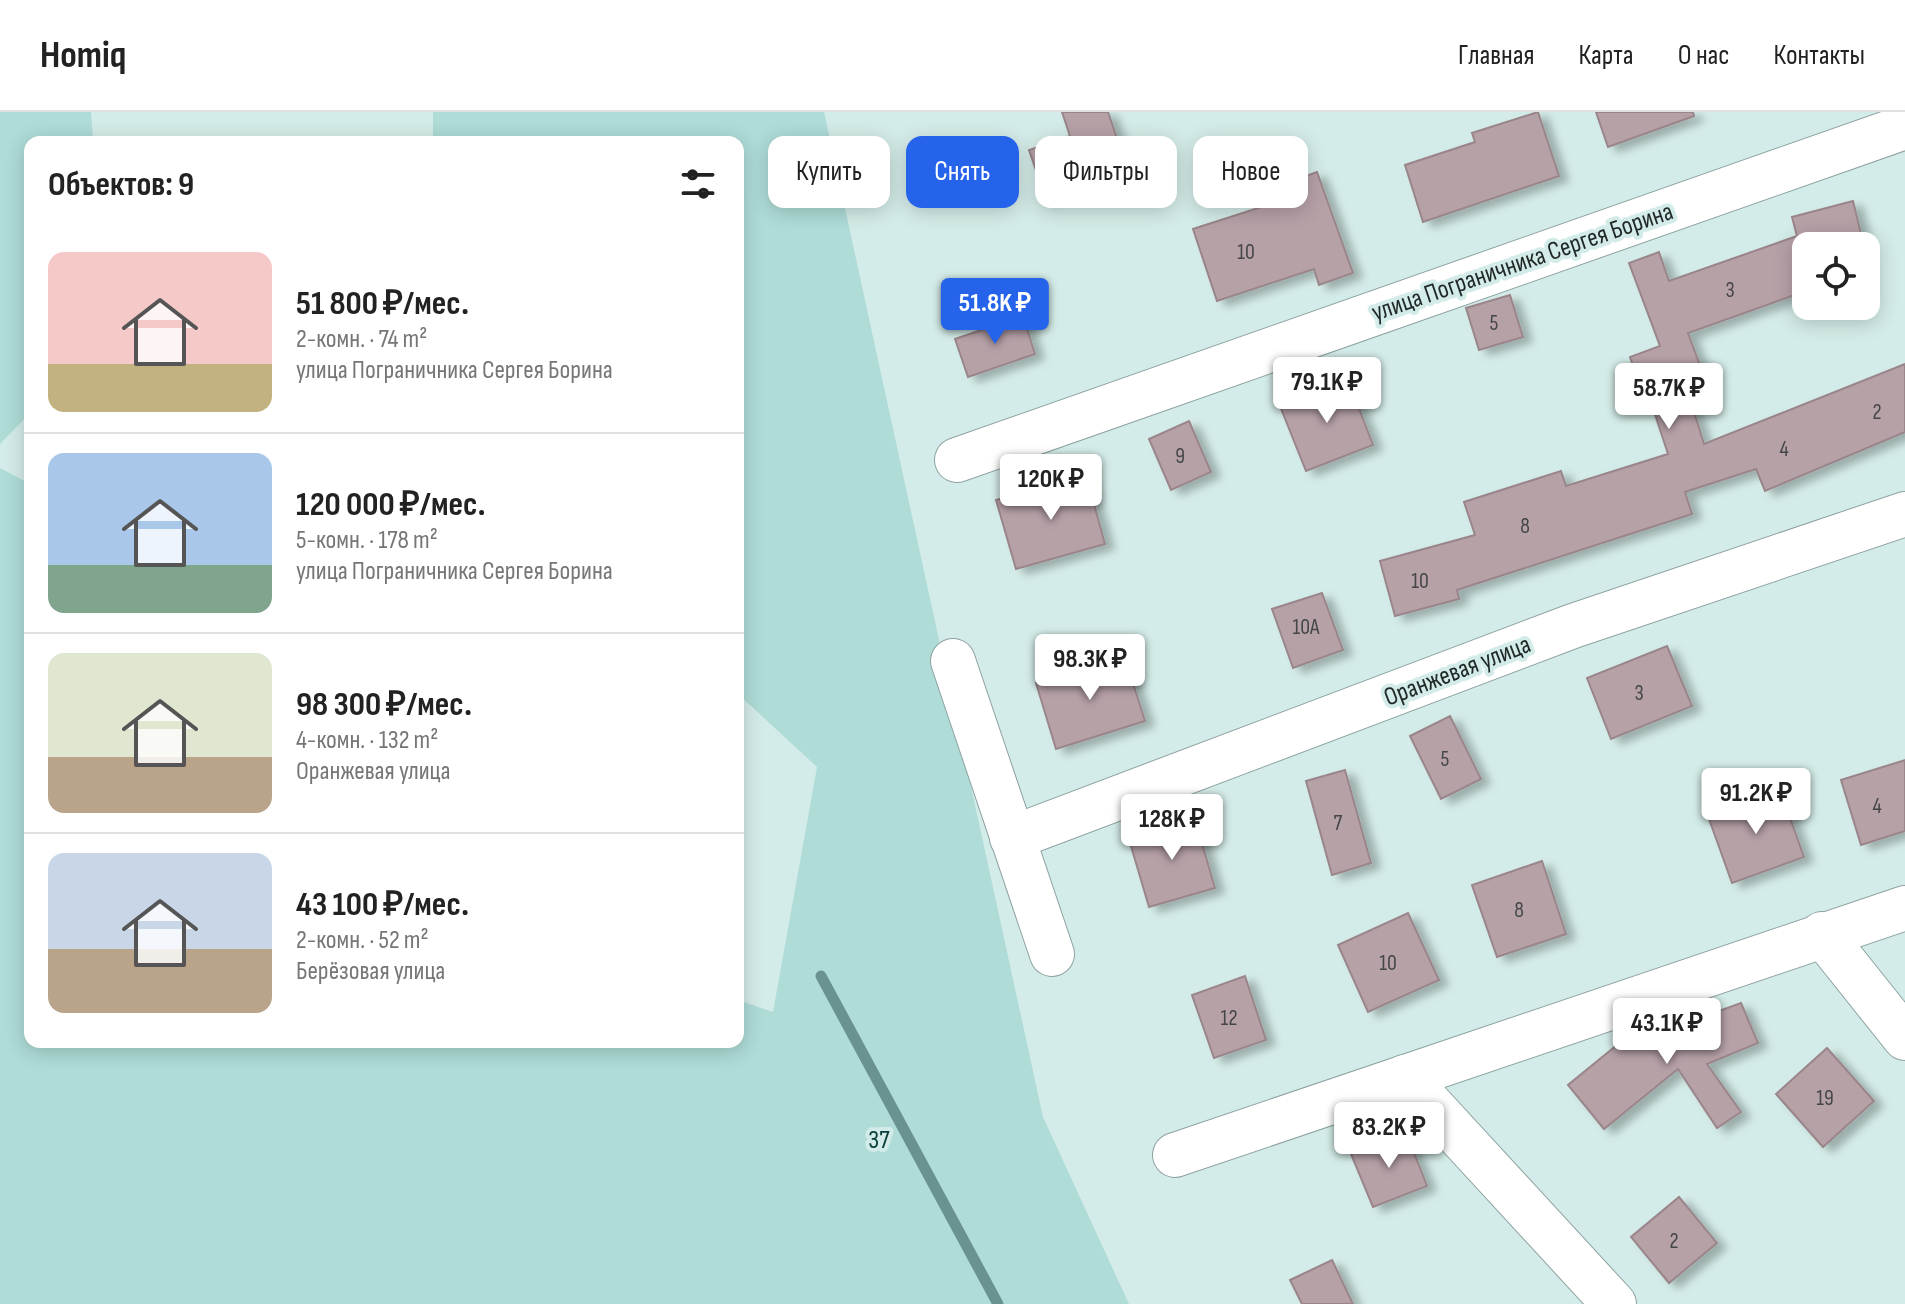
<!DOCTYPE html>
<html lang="ru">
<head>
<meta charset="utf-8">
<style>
	body { margin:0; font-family:"Sofia Sans Condensed",sans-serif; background:#f6f6f6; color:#222; height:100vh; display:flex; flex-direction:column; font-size:30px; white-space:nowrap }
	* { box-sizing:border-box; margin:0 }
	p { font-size:26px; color:#767676 }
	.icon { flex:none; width:44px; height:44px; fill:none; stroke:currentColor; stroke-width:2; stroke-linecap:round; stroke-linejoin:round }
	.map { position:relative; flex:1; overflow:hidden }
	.drawer { position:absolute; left:24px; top:24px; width:720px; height:912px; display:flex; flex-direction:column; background:#fff; border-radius:16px; box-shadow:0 4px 20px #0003 }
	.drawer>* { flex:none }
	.guide { position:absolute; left:768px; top:24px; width:760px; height:72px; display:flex; gap:16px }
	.buttons { position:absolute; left:1792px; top:120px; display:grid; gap:16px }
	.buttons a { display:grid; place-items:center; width:88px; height:88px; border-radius:16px; background:#fff; box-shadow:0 4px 20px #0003; font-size:40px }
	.price { position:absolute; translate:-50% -68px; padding:0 18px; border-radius:8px; background:#fff; color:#222; font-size:26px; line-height:52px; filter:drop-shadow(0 2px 4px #0008) }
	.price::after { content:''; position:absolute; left:50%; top:48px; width:24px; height:18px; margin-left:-12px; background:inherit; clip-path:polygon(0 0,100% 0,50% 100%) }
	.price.active { background:#2563eb; color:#fff }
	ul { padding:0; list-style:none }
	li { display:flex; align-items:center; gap:24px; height:200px; padding:0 24px }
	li+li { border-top:2px solid #e0e0e0 }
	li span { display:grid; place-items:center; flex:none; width:224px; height:160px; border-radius:16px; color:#555 }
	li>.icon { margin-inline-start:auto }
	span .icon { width:96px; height:96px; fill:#fffc; stroke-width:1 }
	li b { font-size:34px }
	h2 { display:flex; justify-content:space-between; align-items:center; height:96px; padding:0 24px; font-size:34px }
	.tag { padding:0 28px; border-radius:16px; background:#fff; box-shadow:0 4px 20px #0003; font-size:28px; line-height:72px }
	.tag.active { background:#2563eb; color:#fff }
	header { display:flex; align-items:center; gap:48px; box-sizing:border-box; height:112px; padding:0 40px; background:#fff; border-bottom:2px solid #e0e0e0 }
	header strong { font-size:38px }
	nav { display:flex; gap:44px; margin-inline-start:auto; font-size:28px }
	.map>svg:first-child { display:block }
	.green { fill:#afdcd7 }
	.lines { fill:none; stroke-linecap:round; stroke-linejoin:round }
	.stream { stroke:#6a928e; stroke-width:11 }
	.building { fill:#b6a1a7; stroke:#99858a; stroke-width:2; filter:url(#shadow) }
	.minor-casing { stroke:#8da3a1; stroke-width:46 }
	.minor { stroke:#fff; stroke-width:44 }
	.labels { text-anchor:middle; stroke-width:8; stroke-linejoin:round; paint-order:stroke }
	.number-label { font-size:22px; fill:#454647 }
	.street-label { font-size:26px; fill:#1f2827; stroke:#d4ece9 }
	.park-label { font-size:26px; fill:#083d39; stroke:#d4ece9 }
</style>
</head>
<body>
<header>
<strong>Homiq</strong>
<nav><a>Главная</a><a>Карта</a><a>О нас</a><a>Контакты</a></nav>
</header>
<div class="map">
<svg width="1905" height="1192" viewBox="0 0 1905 1192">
	<defs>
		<filter id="shadow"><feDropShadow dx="9" dy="5" stdDeviation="4" flood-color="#0004"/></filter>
	</defs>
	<rect width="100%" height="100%" fill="#d4ece9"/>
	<g class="green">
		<path d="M0,0h91l2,30h-63v271l-30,31z"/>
		<path d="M433,0h391l219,1005 86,187h-1129v-836l30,16v558h708v-42l35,12 44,-245 -79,-73v-552h-305z"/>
	</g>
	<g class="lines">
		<path class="stream" d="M821,864l177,328"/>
	</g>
	<g class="building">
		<path d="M1062,0h46l20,59 -82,28 -17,-49 41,-14z"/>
		<path d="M1538,0l21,64 -136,46 -18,-57 70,-23 -3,-9z"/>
		<path d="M1596,0h97l1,4 -86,31z"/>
		<path d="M1317,60l36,101 -34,12 -5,-16 -97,32 -24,-72 96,-31 -5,-14z"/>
		<path d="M1853,89l11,45h-58v45l-118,42 17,46 -19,7 18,58 201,-80v68l-140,59 -9,-22 -71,23 7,22 -235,76 2,9 -64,17 -15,-55 95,-26 -11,-33 97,-31 5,15 102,-32 -18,-55 -5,1 -15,-43 30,-11 -31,-83 30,-11 10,29 128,-45 -5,-19z"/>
		<path d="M1510,183l13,42 -44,13 -13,-42z"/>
		<path d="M1023,204l12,38 -67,23 -13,-38z"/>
		<path d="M1348,268l25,65 -67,26 -26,-65z"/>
		<path d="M1189,309l22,51 -40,18 -22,-51z"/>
		<path d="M1086,363l19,69 -89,25 -20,-69z"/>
		<path d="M1322,481l21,57 -50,18 -21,-59z"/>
		<path d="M1667,534l25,60 -81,33 -24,-61z"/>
		<path d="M1124,543l21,66 -89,28 -20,-66z"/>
		<path d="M1450,604l31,63 -40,20 -31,-63z"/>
		<path d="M1905,648v71l-44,14 -20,-65z"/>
		<path d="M1345,658l26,93 -39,12 -26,-94z"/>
		<path d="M1780,678l24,67 -72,26 -24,-67z"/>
		<path d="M1194,704l21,72 -66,19 -21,-71z"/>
		<path d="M1542,749l24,73 -69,23 -25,-72z"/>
		<path d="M1408,801l31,67 -71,32 -30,-67z"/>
		<path d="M1245,864l21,64 -52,18 -22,-63z"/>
		<path d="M1741,891l17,40 -51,21 34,48 -24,16 -39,-59 -74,60 -36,-44 65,-53 6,8z"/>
		<path d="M1827,936l47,53 -51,46 -47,-53z"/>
		<path d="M1406,1020l21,54 -54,21 -22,-53z"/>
		<path d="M1679,1085l38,46 -48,40 -38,-46z"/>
		<path d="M1332,1148l21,44h-51l-12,-24z"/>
	</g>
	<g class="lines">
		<g class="minor-casing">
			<g id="minor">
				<path d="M957,348l948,-333"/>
				<path d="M953,549l99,293"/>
				<path d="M1012,726l561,-212 332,-112"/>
				<path d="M1822,822l83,104"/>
				<path d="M1405,965l209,227"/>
				<path d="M1175,1043l730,-247"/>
			</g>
		</g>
		<use href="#minor" class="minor"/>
	</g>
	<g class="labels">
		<g class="number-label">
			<text x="1246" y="147">10</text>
			<text x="1730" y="185">3</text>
			<text x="1494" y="218">5</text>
			<text x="1877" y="307">2</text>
			<text x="1784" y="344">4</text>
			<text x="1180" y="351">9</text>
			<text x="1525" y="421">8</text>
			<text x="1420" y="476">10</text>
			<text x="1306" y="522">10А</text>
			<text x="1639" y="588">3</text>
			<text x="1445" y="654">5</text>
			<text x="1877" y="701">4</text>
			<text x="1338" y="718">7</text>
			<text x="1519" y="805">8</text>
			<text x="1388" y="858">10</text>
			<text x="1229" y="913">12</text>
			<text x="1825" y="993">19</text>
			<text x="1674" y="1136">2</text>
		</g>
		<g class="street-label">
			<text transform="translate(1522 149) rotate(-19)" y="9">улица Пограничника Сергея Борина</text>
			<text transform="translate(1457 558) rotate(-21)" y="9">Оранжевая улица</text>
		</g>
		<g class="park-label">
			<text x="879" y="1036">37</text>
		</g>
	</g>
</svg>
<div class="buttons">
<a><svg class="icon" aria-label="locate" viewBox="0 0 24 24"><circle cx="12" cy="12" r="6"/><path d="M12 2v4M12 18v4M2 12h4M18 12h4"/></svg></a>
</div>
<b class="price active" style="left:995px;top:234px">51.8K ₽</b>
<b class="price" style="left:1327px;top:313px">79.1K ₽</b>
<b class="price" style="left:1669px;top:319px">58.7K ₽</b>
<b class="price" style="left:1051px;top:410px">120K ₽</b>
<b class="price" style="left:1090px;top:590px">98.3K ₽</b>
<b class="price" style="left:1756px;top:724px">91.2K ₽</b>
<b class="price" style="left:1172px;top:750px">128K ₽</b>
<b class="price" style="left:1667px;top:954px">43.1K ₽</b>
<b class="price" style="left:1389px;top:1058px">83.2K ₽</b>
<div class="guide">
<a class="tag">Купить</a>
<a class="tag active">Снять</a>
<a class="tag">Фильтры</a>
<a class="tag">Новое</a>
</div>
<section class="drawer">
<h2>Объектов: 9<svg class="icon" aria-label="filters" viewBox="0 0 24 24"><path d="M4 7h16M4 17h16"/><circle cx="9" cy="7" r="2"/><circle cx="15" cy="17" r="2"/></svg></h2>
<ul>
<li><span style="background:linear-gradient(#f6c9c9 70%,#c2b280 0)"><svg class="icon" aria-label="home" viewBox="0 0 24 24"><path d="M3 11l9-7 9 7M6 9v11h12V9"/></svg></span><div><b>51 800 ₽/мес.</b><p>2-комн. · 74 m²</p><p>улица Пограничника Сергея Борина</p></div></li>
<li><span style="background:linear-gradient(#a9c7e8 70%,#7fa58c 0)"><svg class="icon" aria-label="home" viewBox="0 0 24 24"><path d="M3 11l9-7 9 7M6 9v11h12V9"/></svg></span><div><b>120 000 ₽/мес.</b><p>5-комн. · 178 m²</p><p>улица Пограничника Сергея Борина</p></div></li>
<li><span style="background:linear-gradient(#dfe7d0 65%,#b9a48a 0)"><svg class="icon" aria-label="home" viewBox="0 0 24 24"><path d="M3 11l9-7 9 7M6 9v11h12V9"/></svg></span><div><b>98 300 ₽/мес.</b><p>4-комн. · 132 m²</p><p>Оранжевая улица</p></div></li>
<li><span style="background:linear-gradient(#c9d6e8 60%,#b9a48a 0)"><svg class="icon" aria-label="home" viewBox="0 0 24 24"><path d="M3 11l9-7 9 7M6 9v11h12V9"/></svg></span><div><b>43 100 ₽/мес.</b><p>2-комн. · 52 m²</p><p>Берёзовая улица</p></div></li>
</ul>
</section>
</div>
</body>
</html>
